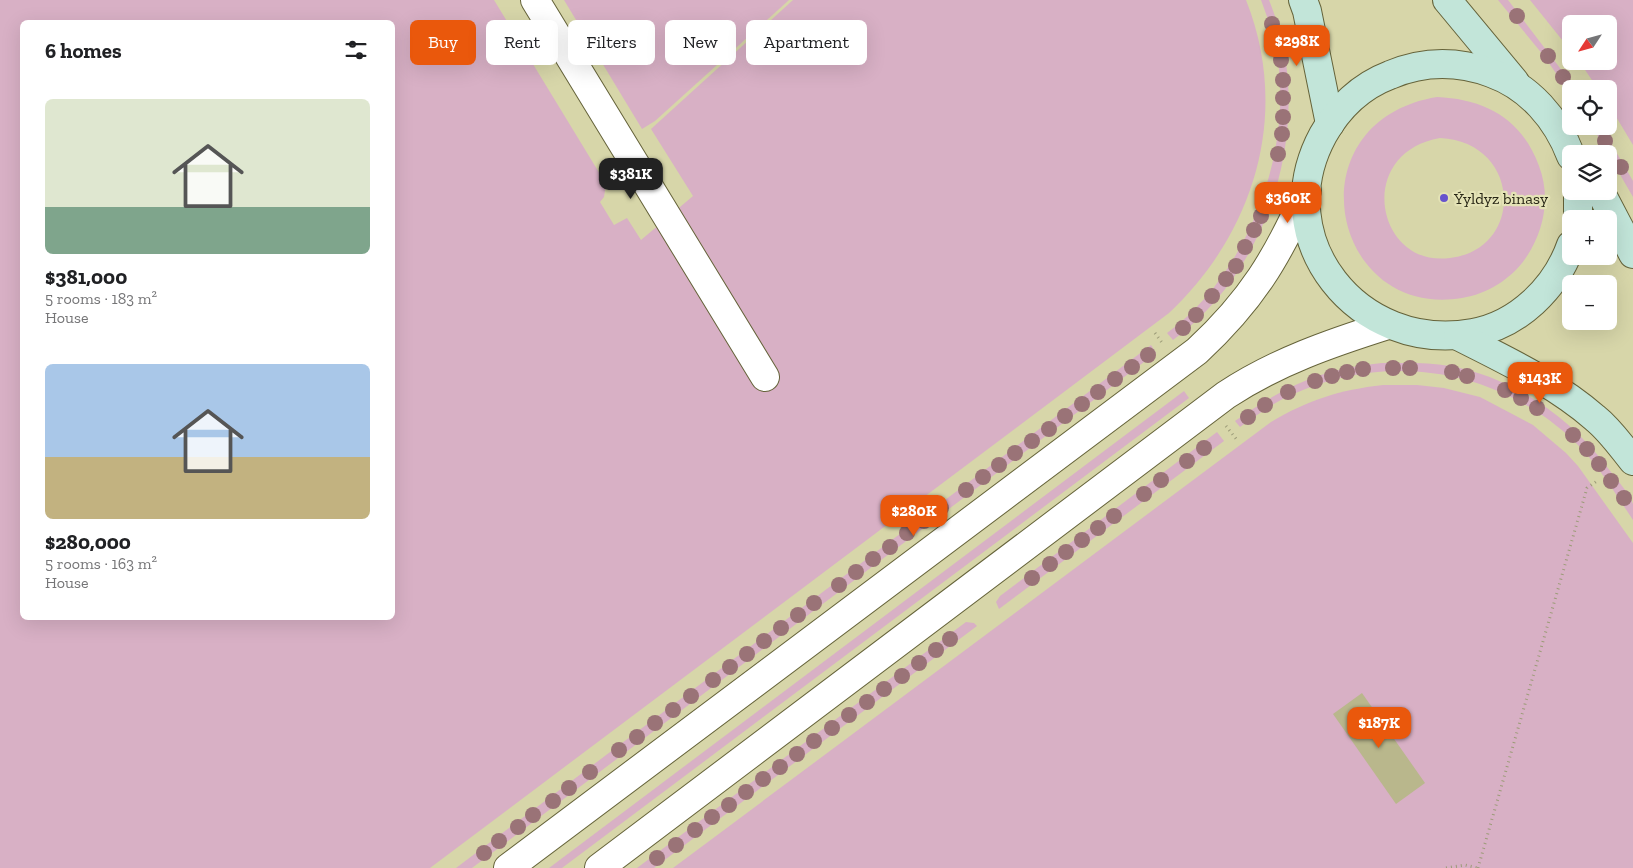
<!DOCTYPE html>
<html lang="en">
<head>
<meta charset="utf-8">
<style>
	body { margin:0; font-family:"Zilla Slab",serif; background:#f2f2f2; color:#202124; height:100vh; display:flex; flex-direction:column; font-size:19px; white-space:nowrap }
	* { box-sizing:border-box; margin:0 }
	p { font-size:16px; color:#757577 }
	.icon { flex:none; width:28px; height:28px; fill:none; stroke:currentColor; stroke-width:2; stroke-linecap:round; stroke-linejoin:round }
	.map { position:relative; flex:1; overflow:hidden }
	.details { position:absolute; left:20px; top:20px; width:375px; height:600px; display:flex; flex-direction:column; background:#fff; border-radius:8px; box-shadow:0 5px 20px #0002 }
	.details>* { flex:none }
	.top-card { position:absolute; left:410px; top:20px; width:475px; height:45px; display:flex; gap:10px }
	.needle { width:32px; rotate:234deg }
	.controls { position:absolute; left:1562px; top:15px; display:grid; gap:10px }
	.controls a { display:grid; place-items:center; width:55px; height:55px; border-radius:8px; background:#fff; box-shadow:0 5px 20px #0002; font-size:25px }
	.price { position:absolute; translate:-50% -42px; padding:0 11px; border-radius:10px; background:#ea580c; color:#fff; font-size:16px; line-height:32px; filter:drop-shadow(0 1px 2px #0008) }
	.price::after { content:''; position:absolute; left:50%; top:30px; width:15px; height:11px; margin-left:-8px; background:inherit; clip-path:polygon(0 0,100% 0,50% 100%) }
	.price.on { background:#222; color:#fff }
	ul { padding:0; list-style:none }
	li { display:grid; align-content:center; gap:10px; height:265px; padding:0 25px }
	li span { display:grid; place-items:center; height:155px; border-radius:8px; color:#555 }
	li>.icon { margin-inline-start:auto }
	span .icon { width:90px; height:90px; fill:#fffc; stroke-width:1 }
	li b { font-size:21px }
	h2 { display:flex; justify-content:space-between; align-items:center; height:60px; padding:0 25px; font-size:21px }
	.pill { padding:0 18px; border-radius:8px; background:#fff; box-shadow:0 5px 20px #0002; font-size:18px; line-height:45px }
	.pill.on { background:#ea580c; color:#fff }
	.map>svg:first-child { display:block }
	.green { fill:#d8b0c5; fill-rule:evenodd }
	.building { fill:#b9b78c }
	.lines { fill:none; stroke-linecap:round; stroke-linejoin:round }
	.minor-casing { stroke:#65633a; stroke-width:30 }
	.tertiary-casing { stroke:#65633a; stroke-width:30 }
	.secondary-casing { stroke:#65633a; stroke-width:30 }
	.path { stroke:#9c9b78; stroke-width:3; stroke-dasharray:1 4; stroke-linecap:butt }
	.minor { stroke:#fff; stroke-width:28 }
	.tertiary { stroke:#fff; stroke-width:28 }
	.secondary { stroke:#c2e5d9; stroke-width:28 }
	.tree { fill:#9a7377 }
	.poi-dot { fill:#6653cd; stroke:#e4e3b6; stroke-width:2 }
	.labels { text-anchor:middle; stroke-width:4.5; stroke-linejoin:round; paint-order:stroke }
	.poi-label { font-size:16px; fill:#272615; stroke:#e4e3b6; text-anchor:start }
</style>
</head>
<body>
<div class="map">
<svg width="1633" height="868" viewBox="0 0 1633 868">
	<rect width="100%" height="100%" fill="#d7d6a9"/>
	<g class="green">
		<path d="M0,0h494l112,184 -2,13 -4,5 14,23 13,-7 14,22 52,-44 -42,-67 142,-129h453c45,113 9,232 -77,313l-739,555h-430zM22,22h370v596h-370z"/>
		<path d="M564,0h225l-134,121 -13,8z"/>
		<path d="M1261,0h8c8,20 14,41 17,63 14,101 -29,216 -113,277l-6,-7c83,-60 130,-190 108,-289 -3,-15 -9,-30 -14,-44z"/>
		<path d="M1498,0h10l68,89h-5v6l-27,-39z"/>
		<path d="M1530,0h103v145l-24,-40v-16h-11l-19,-28h30v-37h-38v27z"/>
		<path d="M1437,97c48,2 85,22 102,69 12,31 5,66 -14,93 -14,20 -38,35 -63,39 -132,22 -171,-177 -25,-201zM1440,138c82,4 85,111 10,120 -74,10 -96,-105 -10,-120z"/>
		<path d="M1592,126h9l32,55v16z"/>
		<path d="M1151,345l5,8 -684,515h-16z"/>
		<path d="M1382,363c22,0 46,-1 68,3 62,11 120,51 157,101 7,9 23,27 26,37 0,5 0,11 0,16 -18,-27 -36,-57 -59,-79 -77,-73 -187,-90 -283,-46 -18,8 -35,21 -51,32l-5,-6c50,-35 86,-52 147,-58z"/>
		<path d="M1383,385h34l27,3 36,9 53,28 33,28 12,13 55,77v325h-960l598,-446c37,-22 68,-32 112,-37z"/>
		<path d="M1184,391l5,7 -627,470h-13z"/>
		<path d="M1217,432l7,9 -225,168 -3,-7 4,-6z"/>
		<path d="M966,622l8,1 3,3 -323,242h-17z"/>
	</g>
	<path class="building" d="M1362,693l63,90 -29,21 -63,-90z"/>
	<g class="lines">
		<g class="minor-casing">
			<path id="minor" d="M535,0l230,377"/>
		</g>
		<g class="tertiary-casing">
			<g id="tertiary">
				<path d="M508,868l689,-517c55,-51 80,-93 110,-160"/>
				<path d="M599,868l627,-473c50,-33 105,-52 162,-70"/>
			</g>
		</g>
		<g class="secondary-casing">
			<g id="secondary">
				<path d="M1303,0l4,11 23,113"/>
				<path d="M1447,0l68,82"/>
				<path d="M1571,156c-14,-37 -41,-69 -80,-83 -33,-12 -68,-12 -101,2 -29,11 -52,33 -67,60 -57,105 36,219 150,198 45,-8 83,-45 98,-88"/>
				<path d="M1600,191l33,63"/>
				<path d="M1578,219v-28"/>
				<path d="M1458,336c47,24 97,47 137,82 15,12 26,28 38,43"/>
			</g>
		</g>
		<g class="path">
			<path d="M1155,333l8,11"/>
			<path d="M1226,426l11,14"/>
			<path d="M1446,868l19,-3 13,3"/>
			<path d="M1478,868l109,-380 10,-7"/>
		</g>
		<use href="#minor" class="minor"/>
		<use href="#tertiary" class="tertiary"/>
		<use href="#secondary" class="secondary"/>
	</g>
	<g class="tree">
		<circle cx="1517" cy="16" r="8"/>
		<circle cx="1272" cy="24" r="8"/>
		<circle cx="1278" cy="42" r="8"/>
		<circle cx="1548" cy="56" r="8"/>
		<circle cx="1281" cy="60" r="8"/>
		<circle cx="1563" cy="77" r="8"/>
		<circle cx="1283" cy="80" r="8"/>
		<circle cx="1283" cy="98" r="8"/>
		<circle cx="1283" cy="117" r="8"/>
		<circle cx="1282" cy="134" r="8"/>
		<circle cx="1605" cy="141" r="8"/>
		<circle cx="1278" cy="154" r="8"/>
		<circle cx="1621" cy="167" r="8"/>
		<circle cx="1266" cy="198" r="8"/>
		<circle cx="1261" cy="216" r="8"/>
		<circle cx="1254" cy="230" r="8"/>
		<circle cx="1245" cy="247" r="8"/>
		<circle cx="1236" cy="266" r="8"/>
		<circle cx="1226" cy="279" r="8"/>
		<circle cx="1212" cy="296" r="8"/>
		<circle cx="1196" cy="315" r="8"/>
		<circle cx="1183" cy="328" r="8"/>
		<circle cx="1148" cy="355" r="8"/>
		<circle cx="1132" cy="367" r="8"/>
		<circle cx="1393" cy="368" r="8"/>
		<circle cx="1410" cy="368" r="8"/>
		<circle cx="1363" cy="369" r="8"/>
		<circle cx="1347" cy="372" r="8"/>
		<circle cx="1452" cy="372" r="8"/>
		<circle cx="1332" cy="376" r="8"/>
		<circle cx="1467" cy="376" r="8"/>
		<circle cx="1115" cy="379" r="8"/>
		<circle cx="1315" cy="381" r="8"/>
		<circle cx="1505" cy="390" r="8"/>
		<circle cx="1098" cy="392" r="8"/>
		<circle cx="1288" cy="392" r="8"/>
		<circle cx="1521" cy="398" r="8"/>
		<circle cx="1082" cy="404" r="8"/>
		<circle cx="1265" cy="405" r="8"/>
		<circle cx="1537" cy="408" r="8"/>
		<circle cx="1065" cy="416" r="8"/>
		<circle cx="1248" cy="417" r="8"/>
		<circle cx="1049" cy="429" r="8"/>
		<circle cx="1573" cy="435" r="8"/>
		<circle cx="1032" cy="441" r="8"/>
		<circle cx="1204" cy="448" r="8"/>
		<circle cx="1587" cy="449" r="8"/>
		<circle cx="1015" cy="453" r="8"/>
		<circle cx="1187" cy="461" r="8"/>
		<circle cx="1599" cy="464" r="8"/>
		<circle cx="999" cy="465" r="8"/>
		<circle cx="983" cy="477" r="8"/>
		<circle cx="1161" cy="480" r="8"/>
		<circle cx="1611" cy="481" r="8"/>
		<circle cx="966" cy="490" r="8"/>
		<circle cx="1144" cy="494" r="8"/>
		<circle cx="1624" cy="498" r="8"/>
		<circle cx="941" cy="508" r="8"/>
		<circle cx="1114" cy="516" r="8"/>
		<circle cx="924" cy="521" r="8"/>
		<circle cx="1098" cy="528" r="8"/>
		<circle cx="907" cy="533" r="8"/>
		<circle cx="1082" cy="540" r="8"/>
		<circle cx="890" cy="547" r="8"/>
		<circle cx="1066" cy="552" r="8"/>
		<circle cx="873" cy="559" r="8"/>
		<circle cx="1050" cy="564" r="8"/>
		<circle cx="856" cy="572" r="8"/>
		<circle cx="1032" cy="578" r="8"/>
		<circle cx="839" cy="585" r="8"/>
		<circle cx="814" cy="603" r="8"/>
		<circle cx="798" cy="615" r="8"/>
		<circle cx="781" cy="628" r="8"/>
		<circle cx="950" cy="639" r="8"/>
		<circle cx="764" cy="641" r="8"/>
		<circle cx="936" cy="650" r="8"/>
		<circle cx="747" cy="654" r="8"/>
		<circle cx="919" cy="663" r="8"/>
		<circle cx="730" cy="667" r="8"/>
		<circle cx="902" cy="676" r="8"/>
		<circle cx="713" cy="680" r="8"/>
		<circle cx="884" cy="689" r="8"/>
		<circle cx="691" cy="696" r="8"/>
		<circle cx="867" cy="702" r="8"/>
		<circle cx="673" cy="710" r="8"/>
		<circle cx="849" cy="715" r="8"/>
		<circle cx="655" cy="723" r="8"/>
		<circle cx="832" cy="728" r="8"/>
		<circle cx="637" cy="737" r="8"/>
		<circle cx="814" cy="741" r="8"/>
		<circle cx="619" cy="750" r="8"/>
		<circle cx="797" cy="754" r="8"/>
		<circle cx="780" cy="767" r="8"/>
		<circle cx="590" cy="772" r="8"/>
		<circle cx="763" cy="779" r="8"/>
		<circle cx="569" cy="788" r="8"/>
		<circle cx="746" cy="792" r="8"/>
		<circle cx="553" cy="801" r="8"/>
		<circle cx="729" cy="805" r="8"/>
		<circle cx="533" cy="815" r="8"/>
		<circle cx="712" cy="817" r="8"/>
		<circle cx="518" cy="827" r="8"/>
		<circle cx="695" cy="830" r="8"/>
		<circle cx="499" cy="841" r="8"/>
		<circle cx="676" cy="845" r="8"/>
		<circle cx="484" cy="853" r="8"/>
		<circle cx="657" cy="858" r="8"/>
	</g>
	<circle class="poi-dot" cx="1444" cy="198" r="5"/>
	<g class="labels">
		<g class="poi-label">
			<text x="1454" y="204">Ýyldyz binasy</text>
		</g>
	</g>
</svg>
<div class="controls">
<a><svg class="needle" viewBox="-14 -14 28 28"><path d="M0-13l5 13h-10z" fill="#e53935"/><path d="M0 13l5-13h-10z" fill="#757577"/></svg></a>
<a><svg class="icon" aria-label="locate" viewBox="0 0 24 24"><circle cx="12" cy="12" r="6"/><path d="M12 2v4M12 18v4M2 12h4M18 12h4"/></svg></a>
<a><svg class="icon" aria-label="layers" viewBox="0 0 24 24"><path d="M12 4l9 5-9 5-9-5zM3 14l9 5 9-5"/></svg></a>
<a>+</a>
<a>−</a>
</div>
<b class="price" style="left:1297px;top:67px">$298K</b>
<b class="price on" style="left:631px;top:200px">$381K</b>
<b class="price" style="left:1288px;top:224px">$360K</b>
<b class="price" style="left:1540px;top:404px">$143K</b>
<b class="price" style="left:914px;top:537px">$280K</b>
<b class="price" style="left:1379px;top:749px">$187K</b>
<div class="top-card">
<a class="pill on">Buy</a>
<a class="pill">Rent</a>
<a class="pill">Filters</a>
<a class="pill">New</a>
<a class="pill">Apartment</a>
</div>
<section class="details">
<h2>6 homes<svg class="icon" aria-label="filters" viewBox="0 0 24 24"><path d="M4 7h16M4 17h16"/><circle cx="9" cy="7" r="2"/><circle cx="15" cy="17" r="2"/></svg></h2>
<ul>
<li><span style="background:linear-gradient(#dfe7d0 70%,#7fa58c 0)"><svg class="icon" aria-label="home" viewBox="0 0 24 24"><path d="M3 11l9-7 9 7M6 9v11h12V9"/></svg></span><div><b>$381,000</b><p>5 rooms · 183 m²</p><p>House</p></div></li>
<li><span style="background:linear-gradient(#a9c7e8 60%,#c2b280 0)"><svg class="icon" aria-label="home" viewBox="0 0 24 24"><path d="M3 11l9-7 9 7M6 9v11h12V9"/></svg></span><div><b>$280,000</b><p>5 rooms · 163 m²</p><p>House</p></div></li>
</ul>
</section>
</div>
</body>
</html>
